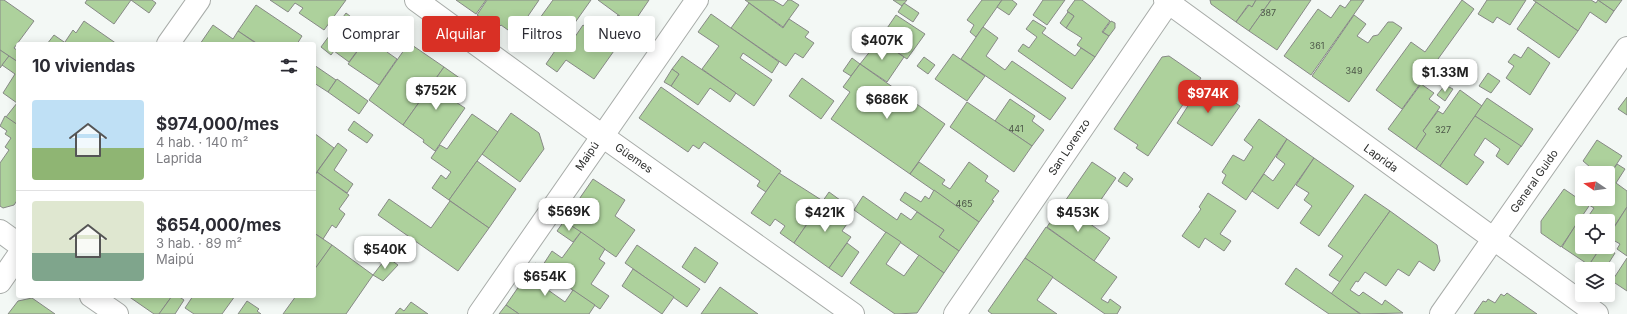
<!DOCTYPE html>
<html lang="es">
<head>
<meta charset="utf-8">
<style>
	body { margin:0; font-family:Inter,sans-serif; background:#f2f2f3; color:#2b2b33; height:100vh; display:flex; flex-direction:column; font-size:15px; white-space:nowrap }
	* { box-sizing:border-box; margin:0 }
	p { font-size:13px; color:#7c7c81 }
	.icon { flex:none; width:22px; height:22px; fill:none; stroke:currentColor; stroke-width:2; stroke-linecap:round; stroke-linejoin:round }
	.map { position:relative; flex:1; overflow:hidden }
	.panel { position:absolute; left:16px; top:42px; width:300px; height:256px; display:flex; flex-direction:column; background:#fff; border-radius:4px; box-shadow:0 2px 10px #0003 }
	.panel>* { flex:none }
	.top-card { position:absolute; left:328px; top:16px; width:380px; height:36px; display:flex; gap:8px }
	.needle { width:26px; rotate:283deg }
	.buttons { position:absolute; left:1575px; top:166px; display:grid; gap:8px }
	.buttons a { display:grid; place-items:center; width:40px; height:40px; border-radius:4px; background:#fff; box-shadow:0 2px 10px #0003; font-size:20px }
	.price { position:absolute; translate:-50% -34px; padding:0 9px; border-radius:8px; background:#fff; color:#222; font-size:13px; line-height:26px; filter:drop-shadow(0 1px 2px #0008) }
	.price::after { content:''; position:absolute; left:50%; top:24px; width:12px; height:9px; margin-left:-6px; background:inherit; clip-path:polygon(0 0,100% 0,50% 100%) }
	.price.active { background:#d93025; color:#fff }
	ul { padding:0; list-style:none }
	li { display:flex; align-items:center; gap:12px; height:100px; padding:0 16px }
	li+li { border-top:1px solid #e1e1e2 }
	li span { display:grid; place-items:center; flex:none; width:112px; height:80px; border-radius:4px; color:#555 }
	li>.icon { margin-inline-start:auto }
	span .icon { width:48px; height:48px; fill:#fffc; stroke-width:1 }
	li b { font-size:17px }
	h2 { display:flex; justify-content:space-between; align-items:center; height:48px; padding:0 16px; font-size:17px }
	.chip { padding:0 14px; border-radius:4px; background:#fff; box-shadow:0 2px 10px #0003; font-size:14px; line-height:36px }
	.chip.active { background:#d93025; color:#fff }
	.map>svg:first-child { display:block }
	.building { fill:#add19c; stroke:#878986 }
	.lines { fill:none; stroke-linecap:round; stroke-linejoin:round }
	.minor-casing { stroke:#a8aca9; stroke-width:24 }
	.minor { stroke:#fff; stroke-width:22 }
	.labels { text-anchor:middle; stroke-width:3.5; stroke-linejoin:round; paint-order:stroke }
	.number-label { font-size:9px; fill:#4c5648 }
	.street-label { font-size:11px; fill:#2c2d2c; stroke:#fff }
</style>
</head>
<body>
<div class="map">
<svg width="1627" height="314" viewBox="0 0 1627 314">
	<rect width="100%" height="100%" fill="#f3f8f5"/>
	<g class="building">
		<path d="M0,0h4l30,21 -20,27 4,3v11l-18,-12z"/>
		<path d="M87,0h44l-17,24 -29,-21z"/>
		<path d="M131,0h21l4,3 -7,10z"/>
		<path d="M270,0h76l-22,30 -25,-17 4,-5 -8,-5 -7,9z"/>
		<path d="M456,0h30l-10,14z"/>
		<path d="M487,0h52l-24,35 -14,-10 -4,4 -20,-14z"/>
		<path d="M553,0h38l-34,48 -21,-15 -11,16 -14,-10 17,-23 9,6z"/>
		<path d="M598,0h51l-17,25z"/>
		<path d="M745,0h28l10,6 5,-6h3l8,5 -16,22z"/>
		<path d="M893,0h14l-5,6z"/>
		<path d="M982,0h20l-26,37 -6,-5 4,-7 -7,-5z"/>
		<path d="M1002,0h10l5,4 -8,11 -12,-8z"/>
		<path d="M1043,0h22l-18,25 -14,-10z"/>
		<path d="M1075,0h7l28,21 -8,11 7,4 -14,21 -18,-12 5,-7 -16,-10 8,-12 -7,-5z"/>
		<path d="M1210,0h46l-4,7 -4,-2 -12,17 -25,-18z"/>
		<path d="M1256,0h15l-22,31 -13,-9 13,-17 3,2z"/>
		<path d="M1271,0h40l-34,50 -28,-19z"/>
		<path d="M1351,0h13l-53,75 -27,-19 34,-47 13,9 9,-13 5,3z"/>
		<path d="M1462,0l12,9 -72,100 -26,-19 35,-48 14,10z"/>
		<path d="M1487,0h39l-16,25 -13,-8 -4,6 -15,-9z"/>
		<path d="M1533,0h58l5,3 2,-3 16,11 -8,12 -16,-11 -12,19z"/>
		<path d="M1598,0h24l-8,11z"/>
		<path d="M1536,2l42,29 -19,27 -42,-29z"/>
		<path d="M749,3l34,25 6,-9 20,13 -4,5 9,6 -11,15 -8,-5 -9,13 -55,-38z"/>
		<path d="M904,3l15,10 -6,9 -15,-10z"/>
		<path d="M256,5l46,31 -5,8h-39l-20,-13z"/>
		<path d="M1068,12l6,4 -8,12 -6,-5z"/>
		<path d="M346,13l13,10 -2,3 12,9 -20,27 -15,-11 -3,4 -10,-8z"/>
		<path d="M711,14l68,48 -7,11 -29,-20 -3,5 32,22 -18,26 -52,-37 17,-23 -21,-14z"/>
		<path d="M618,15l14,10 -9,12 -14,-10z"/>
		<path d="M896,15l29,19 -18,25 -28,-19z"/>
		<path d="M1354,15l12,9 -9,12 11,7 5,-7 5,-1 10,-13h5l9,6 -53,74 -37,-26z"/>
		<path d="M1033,20l13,8 -4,5 33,23 6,-8 14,9 -23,32 -54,-38 5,-7 6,4 8,-11 -11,-8z"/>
		<path d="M84,21l33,23h-50l-2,-2 8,-12 3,3z"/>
		<path d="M1111,21l4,2v5l-6,8 -6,-4z"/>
		<path d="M213,25l20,14 5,-8 19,13h-57z"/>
		<path d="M583,25l33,23 -22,31 -28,-19 -9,12 -11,-8 13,-19 7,5z"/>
		<path d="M983,27l15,11 -12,18 19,14 7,-9 54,37 -16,22 -89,-61z"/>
		<path d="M373,30l20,14 -6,8 10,7 -18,26 -31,-21z"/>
		<path d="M54,35l13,9h-20z"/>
		<path d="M879,40l25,17 -17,25 -27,-18z"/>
		<path d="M409,43l35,24 -41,58 -34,-25z"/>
		<path d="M1528,47l22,16 -20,32 -24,-17 8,-12 -6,-4 6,-8 7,4z"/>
		<path d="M0,50l9,6 -9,12z"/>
		<path d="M953,54l32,22 -18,25 -32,-22z"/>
		<path d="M9,56l9,6v64l-12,-9 11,-14 -14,-10 12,-19 -13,-9z"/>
		<path d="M682,56l54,37 -6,9 -20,-14 -12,17 -27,-19 8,-12 -7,-5z"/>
		<path d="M1169,56l32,22 -53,78 -12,-8 2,-3 -24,-16 48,-72z"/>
		<path d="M924,57l11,8 -7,9 -11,-8z"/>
		<path d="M852,58l8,6 -9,12 -8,-5z"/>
		<path d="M860,64l85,60 -35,50 -79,-55 19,-27 -7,-5z"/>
		<path d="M314,65l22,15 -8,12 -14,-9z"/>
		<path d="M444,67l17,12 -13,18 17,11 -30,43 -12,-9 1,-2 -21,-15z"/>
		<path d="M672,69l7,5 -8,12 -7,-4z"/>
		<path d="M1488,73l12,8 -9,12 -12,-7z"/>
		<path d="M802,78l32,23 -13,18 -32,-23z"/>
		<path d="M337,79l31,22 -9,13 -31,-22z"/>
		<path d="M1204,81l36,25 -28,40 -35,-23z"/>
		<path d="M1421,84l13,9 -5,6 11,8 -17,24 3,3 -10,15 -28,-20z"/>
		<path d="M1445,85l8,4 -8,12 -8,-6z"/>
		<path d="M661,87l120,84 -15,21 -9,-6 3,-5 -56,-39 -5,7 -6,-4 -5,7 -49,-34z"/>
		<path d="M1460,90l22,16 -42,60 -24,-17 10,-15 -3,-3 15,-20 5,3z"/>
		<path d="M1627,97v18l-9,-6z"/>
		<path d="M1487,98l46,31 -12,18 -46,-31z"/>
		<path d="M1010,99l25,17 -3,5 12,9 -12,16 -37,-25z"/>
		<path d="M967,102l65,44 -18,26 -64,-45z"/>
		<path d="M511,113l28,20 5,16 -24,33 -38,-28z"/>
		<path d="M472,114l26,18 -49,68 -17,-12 9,-13 5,4 5,-7 -20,-14 9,-13 7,4z"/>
		<path d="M5,116l13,9v74l-4,6 -11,3 -3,-2v-43l9,-13 -4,-3 6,-9 -6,-4 2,-3 -7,-5z"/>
		<path d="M1475,116l46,30 -13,19 -12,-9 4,-7 -15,-11 -11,17 10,7 -17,23 -27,-19z"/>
		<path d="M1259,119l28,20 -41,61 -24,-17 4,-8 -4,-3 11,-17 11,6 9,-14 -9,-7z"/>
		<path d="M354,121l19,14 -6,8 -19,-13z"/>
		<path d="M314,133l20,15 -20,28z"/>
		<path d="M1287,139l27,19 -36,51 -26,-18 12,-17 9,7 12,-17 -9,-7z"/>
		<path d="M1597,140l25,16 -14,21v-4h-22l4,-6 -7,-6z"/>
		<path d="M338,143l9,7 -13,20 19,14 -6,9 -30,-21z"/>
		<path d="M1314,158l40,28 -35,50 -19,-13 12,-17 -8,-6 5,-7 -13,-8z"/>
		<path d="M477,161l39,28 -27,39 -40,-28z"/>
		<path d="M919,162l26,18 -3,4 8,5 19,-27 19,14 -3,5 14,10 -7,9 2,1 -15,21 -69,-48z"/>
		<path d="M1092,162l24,16 -30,43 -23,-17z"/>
		<path d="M1617,164l8,5 -9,14 11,8v16l-19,29v-15h-23l9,-13 -5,-3 5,-6h14v-21z"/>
		<path d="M317,172l32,23 -10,14 6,5 -9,14 -4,-3 -9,14 -9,-6v-56z"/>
		<path d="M1124,172l9,7 -6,8 -9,-6z"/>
		<path d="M779,173l44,28 -29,42 -14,-10 5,-7 -10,-7 -5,7 -19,-13z"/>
		<path d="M593,179l32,21 -10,16 20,14 -19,27 -52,-36z"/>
		<path d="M1564,189l25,17 -28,41 -20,-14v-12z"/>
		<path d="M934,190l45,32 -20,29 -20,-14 5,-7 -44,-30 5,-8 16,10 4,-6 4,3z"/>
		<path d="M829,192l11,8 -7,10 16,11 -7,10 9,6 -22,31 -35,-25z"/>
		<path d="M1208,193l28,18 -16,23 11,7 -7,10 -19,-13 -6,10 -17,-12 19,-27 -2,-2z"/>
		<path d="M1365,194l25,17 -50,71 -11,-7 14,-19 -15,-10z"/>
		<path d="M863,196l34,24 4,-7 10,7 6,-8 27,18 -5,7 20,14 -15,22 -90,-63z"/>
		<path d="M389,199l42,29 19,-27 39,27 -31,43 -80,-56z"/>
		<path d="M1062,204l48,34 -16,23 -47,-34z"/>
		<path d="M1627,207v49l-10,-7 3,-5 -12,-7z"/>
		<path d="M1390,211l47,34 3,16 -6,10 -15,-10 -10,15 -11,-7 -12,17 -21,-14 -7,10 -2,-1 -6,9 9,6 4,-4 19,13 3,-5 18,13 -42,1 -30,-20z"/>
		<path d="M1580,218l5,3h-3v26h19l-12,18 -27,-18z"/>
		<path d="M564,221l17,11 -8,10 -16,-11z"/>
		<path d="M1046,227l71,50 -16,22 7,4 2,-4 11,8 -4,7h-12l-80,-56z"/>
		<path d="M581,232l24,17 -6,10 6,4 -14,21 18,12 -9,13 -59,-41 11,-17 10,7z"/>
		<path d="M886,232l15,10 -15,22 18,12 15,-21 25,18 -27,40 -22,1 -45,-31z"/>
		<path d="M314,233l18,12 -18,26z"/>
		<path d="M847,243l12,9 -17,25 -13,-9z"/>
		<path d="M332,245l41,30 -27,39h-63l13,-18h18v-26z"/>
		<path d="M637,245l63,44 -13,18 -62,-44z"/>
		<path d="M695,247l23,16 -13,20 -23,-16z"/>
		<path d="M1601,247h5l9,6 -10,16h-11l-5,-4z"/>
		<path d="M1025,258l28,19 -16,23 20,14h-65l-4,-3z"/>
		<path d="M1627,258v33l-15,-10z"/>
		<path d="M391,260l7,5 -15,16 -10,-6 10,-13 3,-1 3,2z"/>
		<path d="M535,263l21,15 -8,12 17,12 8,-12 22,15 -6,9h-70l-13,-9z"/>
		<path d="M1296,268l64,46h-31l-44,-30z"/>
		<path d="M633,269l41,28 -12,17 -40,-28z"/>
		<path d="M720,287l38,27h-57z"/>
		<path d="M1507,293l30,21h-63l9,-13 3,1 2,-3 7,4 6,-9 3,2z"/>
		<path d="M128,296h44l-13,18h-5z"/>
		<path d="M172,296h6l6,4 -9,14h-16z"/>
		<path d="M193,296h42l-13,18h-28l-9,-6z"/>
		<path d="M32,298l23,16h-47l10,-13z"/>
		<path d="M247,301l12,8 -2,2 4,3h-23z"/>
		<path d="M411,302l17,12h-33l5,-6 4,3z"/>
		<path d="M506,305l13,9h-20z"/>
	</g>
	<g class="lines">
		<g class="minor-casing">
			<g id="minor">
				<path d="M416,0l185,135 252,179"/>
				<path d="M1165,0l432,314"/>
				<path d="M168,44l31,-44"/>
				<path d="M0,231l18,13"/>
				<path d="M0,282l18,-26"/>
				<path d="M91,296l26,18"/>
				<path d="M479,314l218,-314"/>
				<path d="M955,314l215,-314"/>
				<path d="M1441,314l186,-266"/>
			</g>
		</g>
		<use href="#minor" class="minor"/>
	</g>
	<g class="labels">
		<g class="number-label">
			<text x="1268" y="16">387</text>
			<text x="1317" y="49">361</text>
			<text x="1354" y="74">349</text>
			<text x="1016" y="132">441</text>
			<text x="1443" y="133">327</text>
			<text x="964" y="207">465</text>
		</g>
		<g class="street-label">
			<text transform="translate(1069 147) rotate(-56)" y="4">San Lorenzo</text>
			<text transform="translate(587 156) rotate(-56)" y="4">Maipú</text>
			<text transform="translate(634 158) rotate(35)" y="4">Güemes</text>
			<text transform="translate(1381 158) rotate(36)" y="4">Laprida</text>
			<text transform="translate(1534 181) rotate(-55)" y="4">General Guido</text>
		</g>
	</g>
</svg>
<div class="buttons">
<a><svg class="needle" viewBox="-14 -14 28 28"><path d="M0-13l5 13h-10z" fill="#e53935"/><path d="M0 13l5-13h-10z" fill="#7c7c81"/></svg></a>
<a><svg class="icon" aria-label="locate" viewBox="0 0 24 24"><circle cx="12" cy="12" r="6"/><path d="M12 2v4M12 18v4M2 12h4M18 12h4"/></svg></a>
<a><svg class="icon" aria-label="layers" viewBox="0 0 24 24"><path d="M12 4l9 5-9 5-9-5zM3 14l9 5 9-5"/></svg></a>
</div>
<b class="price" style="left:882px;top:61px">$407K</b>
<b class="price" style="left:1445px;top:93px">$1.33M</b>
<b class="price" style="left:436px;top:111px">$752K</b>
<b class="price active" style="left:1208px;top:114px">$974K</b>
<b class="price" style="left:887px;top:120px">$686K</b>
<b class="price" style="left:569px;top:232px">$569K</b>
<b class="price" style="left:825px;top:233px">$421K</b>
<b class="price" style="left:1078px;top:233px">$453K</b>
<b class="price" style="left:385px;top:270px">$540K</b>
<b class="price" style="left:545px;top:297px">$654K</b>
<div class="top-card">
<a class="chip">Comprar</a>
<a class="chip active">Alquilar</a>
<a class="chip">Filtros</a>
<a class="chip">Nuevo</a>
</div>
<section class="panel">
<h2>10 viviendas<svg class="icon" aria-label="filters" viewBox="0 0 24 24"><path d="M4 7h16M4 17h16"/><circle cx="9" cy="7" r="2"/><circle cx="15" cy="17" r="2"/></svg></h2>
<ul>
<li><span style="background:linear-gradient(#bfe0f5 60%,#8fb573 0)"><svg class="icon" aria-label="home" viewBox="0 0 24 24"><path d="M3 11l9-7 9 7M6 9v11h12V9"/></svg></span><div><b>$974,000/mes</b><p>4 hab. · 140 m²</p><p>Laprida</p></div></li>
<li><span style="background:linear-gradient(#dfe7d0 65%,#7fa58c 0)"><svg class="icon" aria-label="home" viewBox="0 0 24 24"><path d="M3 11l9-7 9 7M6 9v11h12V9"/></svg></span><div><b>$654,000/mes</b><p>3 hab. · 89 m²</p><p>Maipú</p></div></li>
</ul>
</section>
</div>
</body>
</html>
